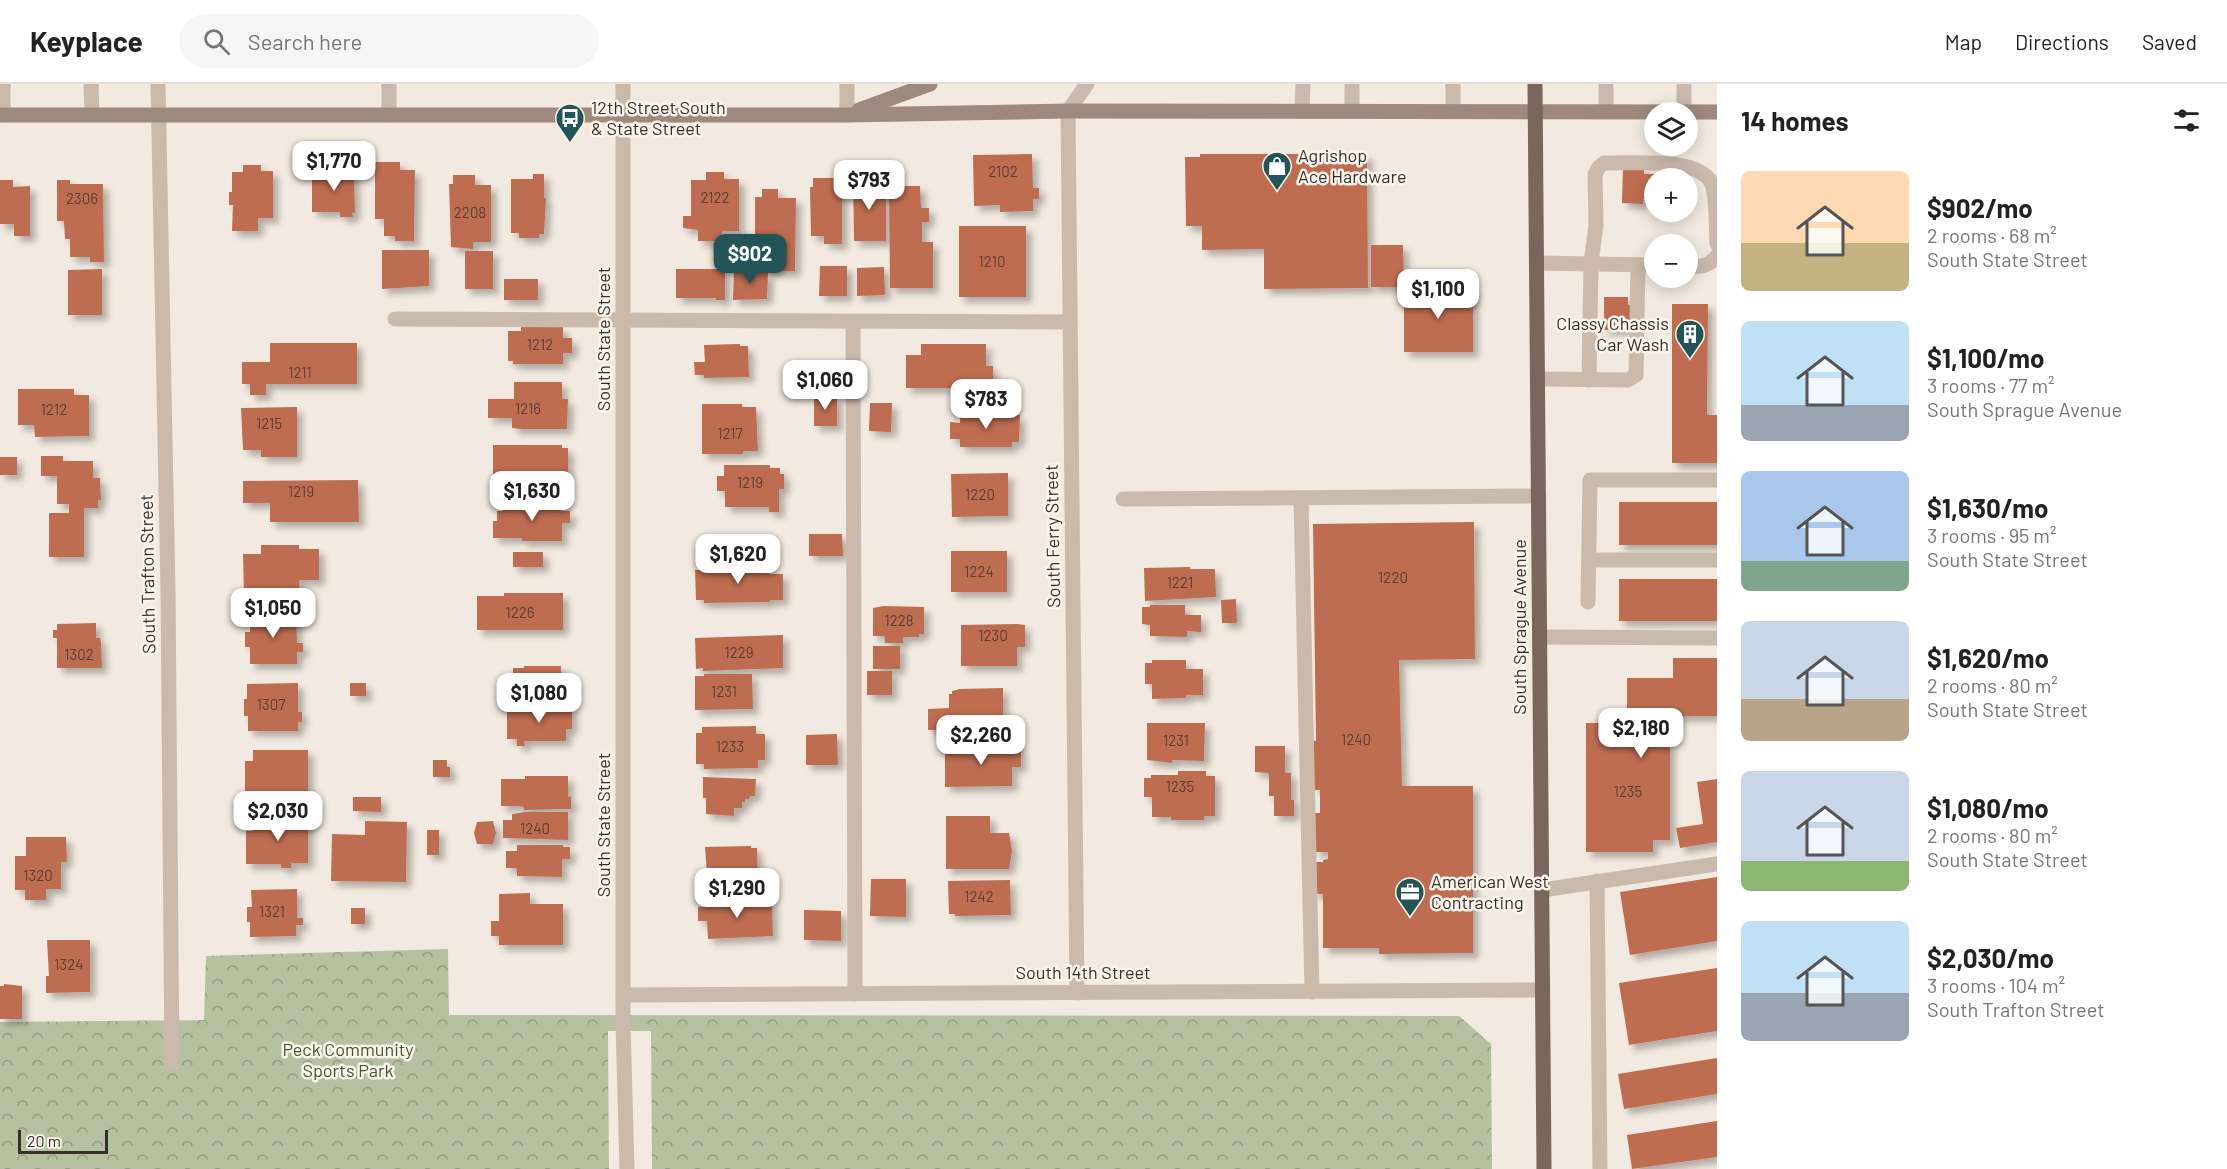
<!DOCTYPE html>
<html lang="en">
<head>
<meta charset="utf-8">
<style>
	body { margin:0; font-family:Barlow,sans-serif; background:#f6f6f6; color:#222; height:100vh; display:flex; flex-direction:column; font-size:22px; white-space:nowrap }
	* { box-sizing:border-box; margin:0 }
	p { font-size:20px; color:#767676 }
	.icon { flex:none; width:33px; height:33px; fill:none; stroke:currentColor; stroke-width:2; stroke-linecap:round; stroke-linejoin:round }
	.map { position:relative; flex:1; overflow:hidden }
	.side { display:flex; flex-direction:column; background:#fff; width:510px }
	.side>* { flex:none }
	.buttons { position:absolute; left:1644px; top:18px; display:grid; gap:12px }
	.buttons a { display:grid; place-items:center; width:54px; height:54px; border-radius:50%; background:#fff; box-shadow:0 3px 15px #0003; font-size:30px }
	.scale { position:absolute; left:18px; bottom:15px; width:90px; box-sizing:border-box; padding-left:6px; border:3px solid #382f2b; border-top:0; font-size:16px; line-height:21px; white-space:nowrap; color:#382f2b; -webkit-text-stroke:4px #f9f4ec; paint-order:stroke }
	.price { position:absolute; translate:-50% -51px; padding:0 14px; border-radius:12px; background:#fff; color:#222; font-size:20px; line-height:39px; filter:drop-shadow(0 2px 3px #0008) }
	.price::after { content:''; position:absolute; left:50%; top:36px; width:18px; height:14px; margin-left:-9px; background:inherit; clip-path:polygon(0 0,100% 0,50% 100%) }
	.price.selected { background:#225458; color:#fff }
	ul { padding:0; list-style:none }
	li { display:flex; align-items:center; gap:18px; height:150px; padding:0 24px }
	li span { display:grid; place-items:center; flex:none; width:168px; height:120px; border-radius:9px; color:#555 }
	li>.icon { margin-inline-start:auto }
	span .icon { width:72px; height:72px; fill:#fffc; stroke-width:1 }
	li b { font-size:26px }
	h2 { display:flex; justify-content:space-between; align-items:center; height:72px; padding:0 24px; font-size:26px }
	header { display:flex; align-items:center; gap:36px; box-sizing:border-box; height:84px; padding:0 30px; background:#fff; border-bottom:2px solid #e0e0e0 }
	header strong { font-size:28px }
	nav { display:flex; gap:33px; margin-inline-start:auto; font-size:21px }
	.search { width:420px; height:54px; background:#f6f6f6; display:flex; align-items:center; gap:15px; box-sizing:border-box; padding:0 21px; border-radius:33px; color:#767676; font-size:22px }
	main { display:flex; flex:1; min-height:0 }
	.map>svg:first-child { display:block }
	.park { fill:url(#park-crowns) }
	.building { fill:#bf6d51; filter:url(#shadow) }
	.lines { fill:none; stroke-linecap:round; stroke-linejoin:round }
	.lane { stroke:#cabaac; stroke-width:15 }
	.street { stroke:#cabaac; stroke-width:15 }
	.secondary { stroke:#9d897e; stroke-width:15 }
	.primary { stroke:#79675d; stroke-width:15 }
	.labels { text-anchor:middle; stroke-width:5; stroke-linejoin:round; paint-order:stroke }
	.number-label { font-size:15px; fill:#5a3e34 }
	.poi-label { font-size:18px; fill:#382f2b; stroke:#f9f4ec; text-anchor:start }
	.street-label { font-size:18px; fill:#382f2b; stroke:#f9f4ec }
	.park-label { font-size:18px; fill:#475530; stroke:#f9f4ec }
</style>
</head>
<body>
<header>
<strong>Keyplace</strong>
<div class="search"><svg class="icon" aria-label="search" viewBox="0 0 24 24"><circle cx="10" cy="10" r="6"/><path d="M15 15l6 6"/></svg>Search here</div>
<nav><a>Map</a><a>Directions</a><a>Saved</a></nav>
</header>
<main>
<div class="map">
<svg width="1717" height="1085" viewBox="0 0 1717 1085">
	<defs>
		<pattern id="park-crowns" width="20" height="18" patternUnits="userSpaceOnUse" patternTransform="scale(1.5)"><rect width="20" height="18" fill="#b5c1a0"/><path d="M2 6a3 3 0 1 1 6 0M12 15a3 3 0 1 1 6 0" fill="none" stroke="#949d83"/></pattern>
		<filter id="shadow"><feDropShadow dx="5.5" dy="5.5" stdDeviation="3" flood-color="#0004"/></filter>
	</defs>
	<rect width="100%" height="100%" fill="#f2eae0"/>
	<path class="park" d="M448,865l1,66 1010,1 32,28 1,125h-840l-1,-138h-43l1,138h-609v-147l204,-2 2,-64z"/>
	<g class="building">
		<path d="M1032,70l1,34h6v11h-6v12l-33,1v-7l-26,1 -1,-51z"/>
		<path d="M1200,70h167l1,134 -104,1v-40l-62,1v-24h-16l-1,-69h15z"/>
		<path d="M375,78h25v8h15l-1,71h-19v-5h-11v-17h-9z"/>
		<path d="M243,81h18v6h12v47h-15v13h-26l1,-26h-4v-13h3v-20h11z"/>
		<path d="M326,82h14v6h14l1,41h-3l1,4h-13v-5h-28v-41h14z"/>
		<path d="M1623,83l21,1v6h31v4h-21v21h-11v5l-21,-1z"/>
		<path d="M706,88h18v7h15v52h-17v10h-24v-11l-15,-2v-12h8v-36h15z"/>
		<path d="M533,90h11v24h2l-2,36h-5v4h-20v-5h-8v-54h22z"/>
		<path d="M453,91h22v10h16v57h-18v7l-22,-2 -2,-63h4z"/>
		<path d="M813,94h27v9h2v57h-18v-8h-13l-1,-49h3z"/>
		<path d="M853,94h16v8h17v55h-32z"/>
		<path d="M0,96h13v7l17,-1v50h-16v-12h-14z"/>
		<path d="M57,96h13v4h33l1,78h-14v-5h-20v-18h-5l-1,-18h-7z"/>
		<path d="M889,102h31l1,22h8v14h-7v20h11v46h-43z"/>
		<path d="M762,105h16v9h18l-1,73h-29v-12h-11v-62h7z"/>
		<rect x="959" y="142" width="67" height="71"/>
		<path d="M1371,161h32l1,42h-33z"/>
		<path d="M382,166h47v36l-47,3z"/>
		<rect x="465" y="167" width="28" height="38"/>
		<path d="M820,182h27v30h-28z"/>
		<path d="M734,183h16v6h18l-1,26 -34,1z"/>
		<path d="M884,183l1,28 -28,1v-28z"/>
		<path d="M102,185v46h-34v-45z"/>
		<path d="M676,185h49v31h-9v-2h-40z"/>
		<rect x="504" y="195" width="34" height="21"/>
		<rect x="1404" y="205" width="69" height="63"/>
		<path d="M1604,213h24v8h3l-1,21h-2v4h-24z"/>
		<path d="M1672,220h36l-1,111h10v48h-45z"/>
		<path d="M521,243h42v11h9v15h-9v11h-50v-3h-5v-30h13z"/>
		<path d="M270,259h87v41h-91v11h-16v-11h-8v-22h28z"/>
		<path d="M740,260v2h8l1,31 -45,1v-3h-9l-1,-13h11l-1,-17z"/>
		<path d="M921,260h65v22h7v22h-87v-33h15z"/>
		<path d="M514,298h48v17h6l-1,30h-47l-8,-1v-10h-24v-19h26z"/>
		<path d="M18,305h56v6h15v41l-54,1 -1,-12h-16z"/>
		<rect x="814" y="313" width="23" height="29"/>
		<path d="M870,319h22l-1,29 -22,-1z"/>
		<path d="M702,320h40v3h14l2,44h-15v3h-41z"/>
		<path d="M297,323v50h-36v-7h-18l-2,-42z"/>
		<path d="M960,328l53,1v2h7l-1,27h-7v5h-52v-8h-10v-17l10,1z"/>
		<path d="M493,361h69v3h6v27h-6v4h-3v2h-14v-2h-5v3l-47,-2z"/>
		<path d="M41,372h22v5h30v17h7l1,22h-3v8h-14v49h-35v-44h20v-9h-12v-28h-16z"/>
		<rect x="0" y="373" width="17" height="18"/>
		<path d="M724,381h46v3h10v6h4v15h-5v23h-10v-5h-44v-16h-8v-15h7z"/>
		<path d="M1008,389v43l-56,1 -1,-43z"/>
		<path d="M358,396l1,42h-89v-19h-27v-22z"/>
		<rect x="1619" y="418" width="98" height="43"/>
		<path d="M520,419h41v8h9v12h-8v18h-40v-3h-29v-17h4v-10h6v-4h17z"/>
		<path d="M1474,438l1,137 -76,1 3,126h71v167l-94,1v-6h-56v-54h-9v-32h9v-2l5,-1v-7h-13l-1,-39h6v-23h-6l-1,-49h3l-3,-217z"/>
		<path d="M809,450h33l1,22h-34z"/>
		<path d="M261,461h38v4h20v31h-20v15l-55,1 -1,-42h18z"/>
		<rect x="951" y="467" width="56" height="41"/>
		<rect x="513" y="468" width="30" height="15"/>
		<path d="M704,482l47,1v3h18v4h14v26h-13v2l-66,1v-3h-8l-1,-30h9z"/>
		<path d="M1190,483v2h25l1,28 -71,4 -1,-33z"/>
		<rect x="1619" y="495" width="98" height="42"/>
		<path d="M504,509h59v37h-86v-34h27z"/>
		<path d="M1236,515l1,24h-15l-1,-23z"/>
		<path d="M1150,521h35v10h16v17l-14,-1v6l-37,-1v-11l-8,-1v-17h8z"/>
		<path d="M884,522l40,1v27h-5v3h-16v6h-18v-7h-12v-28z"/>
		<path d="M250,529h46l1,30h6v9h-6v12h-47v-17h-5v-15h5z"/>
		<path d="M96,539v15h4l1,5 1,25h-45v-30h-4v-8h4v-6z"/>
		<path d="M1017,540l8,1v22h-8v19h-56v-41z"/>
		<path d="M783,551v33l-80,3v-3l-7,1 -1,-31z"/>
		<rect x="873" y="562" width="27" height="23"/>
		<path d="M1673,574h44v58h-76v6h12v22h17v96h-17v12h-67v-129h41v-45h46z"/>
		<path d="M1152,576h34v9h17v26h-17v3l-34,1v-15h-7v-21h7z"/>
		<path d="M524,582h37v9h8v13h-7v12l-49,1v-33h11z"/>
		<rect x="867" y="587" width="25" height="24"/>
		<path d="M704,590h48l1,35 -58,1v-34h9z"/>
		<path d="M298,599v29h4v10h-4v9h-50v-15h-4v-17h3v-15z"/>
		<rect x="350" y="599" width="16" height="13"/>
		<path d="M1003,604v38h-7v4h-68v-21l21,-1v-14h3v-3l8,-2z"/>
		<path d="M572,623v22h-6v12h-42l1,5h-8v-7h-10v-31z"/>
		<path d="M1147,639h58l-1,38 -32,-1v3l-25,-3z"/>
		<path d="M756,642v8h9v26h-7v8l-54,1v-5h-8v-31h6v-6z"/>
		<path d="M837,650l1,31h-32v-30z"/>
		<path d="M1255,662h30v27h6v27h3v16h-20v-20h-5v-23l-14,-1z"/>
		<path d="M945,663h76v20h-9v19l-67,1z"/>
		<path d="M253,666h55v45h-18v4h-13v-5l-32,1v-34h8z"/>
		<path d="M433,676h14v7h3v10h-17z"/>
		<path d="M1178,687h28v5h9v40h-11v4h-33v-3h-19v-20h-8v-19h7v-3h27z"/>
		<path d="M525,692h43v21h3v12l-47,1v-3l-6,-1h-17v-27h24z"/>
		<path d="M703,693l53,2 -1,17h-5l-1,3h-4v3h-3v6h-8v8l-28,-2v-16h-3z"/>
		<path d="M1717,695v63l-37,6 -4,-20 27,-4 -6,-42z"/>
		<path d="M353,713h28v15l-28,-1z"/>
		<path d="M525,728h43v28l-65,-2v-18h9v-6z"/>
		<path d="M946,732h44v17h19l3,18 -3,18h-63z"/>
		<path d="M308,734v45h-17v5h-10v-4h-35v-33h7v-12z"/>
		<path d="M365,737l42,1 -1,60 -75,-1 1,-47 33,1z"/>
		<path d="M493,737l3,12 -3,11h-16l-3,-11 3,-11z"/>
		<rect x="427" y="746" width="12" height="25"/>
		<path d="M26,753h40l1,25h-6v27h-15v11h-21v-10h-10v-34h11z"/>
		<path d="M517,761h46v2h7v12h-8v18l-45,-1v-8h-11v-17h11z"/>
		<path d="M751,762v2h6l1,35h-7v3h-14v2l-29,1 -3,-42z"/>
		<path d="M1717,793v64l-87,14 -10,-63z"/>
		<path d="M871,795h35v38l-36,-1z"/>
		<path d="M1010,796l1,35 -56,1v-2h-6l-1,-33z"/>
		<path d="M297,805v29h6v7h-7v11l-46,1v-15h-3v-15h5l-1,-17z"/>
		<path d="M530,809v11h33v41h-64v-9h-8v-15h8v-27z"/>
		<path d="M761,815l1,3h10l1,34 -65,3 -1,-18h-9v-14l8,-1v-5z"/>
		<rect x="351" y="824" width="14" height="16"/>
		<path d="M804,826l37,1v30l-37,-1z"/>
		<path d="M47,856h43v52l-44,1v-17h3z"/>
		<path d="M1717,884v63l-88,14 -10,-62z"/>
		<path d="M4,900l18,2v33h-22v-33h4z"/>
		<path d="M1717,974v36l-93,15 -6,-35z"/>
		<path d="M1717,1037v36l-85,12 -5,-34z"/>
	</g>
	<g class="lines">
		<g class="lane">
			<path d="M3,0v31"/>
			<path d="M91,0l1,30"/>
			<path d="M389,0v31"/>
			<path d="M847,0v31"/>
			<path d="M1352,0v27"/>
			<path d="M1453,0v27"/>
			<path d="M1606,0v27"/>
			<path d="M1684,0v28"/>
			<path d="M1302,27l1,-27"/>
			<path d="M1537,179l117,2"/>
			<path d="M1688,182c12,1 20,1 29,-10"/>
			<path d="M395,235l675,3"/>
			<path d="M853,238l2,672"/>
			<path d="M1538,295l90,1 8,-5 2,-110"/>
			<path d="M1589,296l2,-117 5,-38 -1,-51 4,-7 5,-4c27,1 100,-8 109,24 4,18 3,39 4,57"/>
			<path d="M1301,414l11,494"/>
			<path d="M1123,415l416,-3"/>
			<path d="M1589,476h128"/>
			<path d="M1588,518l2,-122h127"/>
			<path d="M1540,553l177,1"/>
			<path d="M1597,797l3,288"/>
			<path d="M1542,806l175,-26"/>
		</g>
		<g class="street">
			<path d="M158,0l10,507 4,473"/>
			<path d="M623,0v939l4,146"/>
			<path d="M1077,909l-9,-882 19,-27"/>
			<path d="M623,911l919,-5"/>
		</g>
		<g class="secondary">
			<path d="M859,26l71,-26"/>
			<path d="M0,31h847l221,-4 649,1"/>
		</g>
		<path class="primary" d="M1535,0l9,1085"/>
	</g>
	<defs>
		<g id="bus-pin" transform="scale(1.5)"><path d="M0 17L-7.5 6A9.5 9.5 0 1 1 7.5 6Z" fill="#225458" stroke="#f9f4ec"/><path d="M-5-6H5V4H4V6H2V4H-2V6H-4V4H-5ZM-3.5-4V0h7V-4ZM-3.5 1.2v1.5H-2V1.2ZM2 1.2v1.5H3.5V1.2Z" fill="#fff"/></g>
		<g id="shop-pin" transform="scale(1.5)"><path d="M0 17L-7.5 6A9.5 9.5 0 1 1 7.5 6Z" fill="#225458" stroke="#f9f4ec"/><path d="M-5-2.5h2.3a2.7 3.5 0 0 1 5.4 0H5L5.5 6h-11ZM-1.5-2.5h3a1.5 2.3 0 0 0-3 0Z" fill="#fff"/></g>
		<g id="building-pin" transform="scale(1.5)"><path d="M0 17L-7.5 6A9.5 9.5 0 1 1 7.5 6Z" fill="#225458" stroke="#f9f4ec"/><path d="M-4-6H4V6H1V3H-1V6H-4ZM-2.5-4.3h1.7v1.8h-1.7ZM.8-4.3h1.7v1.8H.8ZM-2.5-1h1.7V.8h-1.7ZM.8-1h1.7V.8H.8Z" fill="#fff"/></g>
		<g id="office-pin" transform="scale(1.5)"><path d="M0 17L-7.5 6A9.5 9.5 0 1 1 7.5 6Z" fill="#225458" stroke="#f9f4ec"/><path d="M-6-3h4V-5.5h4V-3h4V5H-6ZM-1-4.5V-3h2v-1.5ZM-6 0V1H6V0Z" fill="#fff"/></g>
	</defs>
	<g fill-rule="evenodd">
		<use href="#bus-pin" x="570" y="34"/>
		<use href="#shop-pin" x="1277" y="82"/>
		<use href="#building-pin" x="1690" y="250"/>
		<use href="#office-pin" x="1410" y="808"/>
	</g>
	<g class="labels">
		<g class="number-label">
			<text x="1003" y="93">2102</text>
			<text x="715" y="119">2122</text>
			<text x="82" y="120">2306</text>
			<text x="470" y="134">2208</text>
			<text x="992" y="183">1210</text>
			<text x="540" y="266">1212</text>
			<text x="300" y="294">1211</text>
			<text x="528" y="330">1216</text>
			<text x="54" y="331">1212</text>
			<text x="269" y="345">1215</text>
			<text x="730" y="355">1217</text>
			<text x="750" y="404">1219</text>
			<text x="301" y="413">1219</text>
			<text x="980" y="416">1220</text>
			<text x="979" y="493">1224</text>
			<text x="1393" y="499">1220</text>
			<text x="1180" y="504">1221</text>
			<text x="520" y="534">1226</text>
			<text x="899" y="542">1228</text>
			<text x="993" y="557">1230</text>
			<text x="739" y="574">1229</text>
			<text x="79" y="576">1302</text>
			<text x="724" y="613">1231</text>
			<text x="271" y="626">1307</text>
			<text x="1356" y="661">1240</text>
			<text x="1176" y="662">1231</text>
			<text x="730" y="668">1233</text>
			<text x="1180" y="708">1235</text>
			<text x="1628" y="713">1235</text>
			<text x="535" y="750">1240</text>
			<text x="38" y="797">1320</text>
			<text x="979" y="818">1242</text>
			<text x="272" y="833">1321</text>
			<text x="69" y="886">1324</text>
		</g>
		<g class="poi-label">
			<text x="591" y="30">12th Street South<tspan x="591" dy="21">&amp; State Street</tspan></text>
			<text x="1298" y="78">Agrishop<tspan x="1298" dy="21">Ace Hardware</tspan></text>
			<text x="1669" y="246" text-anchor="end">Classy Chassis<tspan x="1669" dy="21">Car Wash</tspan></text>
			<text x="1431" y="804">American West<tspan x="1431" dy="21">Contracting</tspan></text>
		</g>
		<g class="street-label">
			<text transform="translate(604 255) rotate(-90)" y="6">South State Street</text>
			<text transform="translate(1053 452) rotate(-91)" y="6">South Ferry Street</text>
			<text transform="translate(148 490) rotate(-91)" y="6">South Trafton Street</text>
			<text transform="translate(1520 543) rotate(-90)" y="6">South Sprague Avenue</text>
			<text transform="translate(604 741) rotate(-90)" y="6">South State Street</text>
			<text x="1083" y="895">South 14th Street</text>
		</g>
		<g class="park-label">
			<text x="348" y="972">Peck Community<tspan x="348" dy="21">Sports Park</tspan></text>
		</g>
	</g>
</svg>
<div class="buttons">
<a><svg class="icon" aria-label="layers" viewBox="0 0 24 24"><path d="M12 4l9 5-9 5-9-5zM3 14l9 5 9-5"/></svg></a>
<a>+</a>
<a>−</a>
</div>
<div class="scale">20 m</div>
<b class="price" style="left:334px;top:108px">$1,770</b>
<b class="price" style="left:869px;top:127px">$793</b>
<b class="price selected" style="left:750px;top:201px">$902</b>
<b class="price" style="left:1438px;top:236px">$1,100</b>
<b class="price" style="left:825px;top:327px">$1,060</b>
<b class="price" style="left:986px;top:346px">$783</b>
<b class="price" style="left:532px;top:438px">$1,630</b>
<b class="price" style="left:738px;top:501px">$1,620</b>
<b class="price" style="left:273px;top:555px">$1,050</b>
<b class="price" style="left:539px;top:640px">$1,080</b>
<b class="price" style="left:1641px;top:675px">$2,180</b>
<b class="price" style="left:981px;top:682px">$2,260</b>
<b class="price" style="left:278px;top:758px">$2,030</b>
<b class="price" style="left:737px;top:835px">$1,290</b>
</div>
<section class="side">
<h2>14 homes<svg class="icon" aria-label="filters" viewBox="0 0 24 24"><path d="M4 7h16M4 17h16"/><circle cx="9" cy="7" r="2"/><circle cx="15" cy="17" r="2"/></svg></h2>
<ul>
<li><span style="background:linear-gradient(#ffd9b3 60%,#c2b280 0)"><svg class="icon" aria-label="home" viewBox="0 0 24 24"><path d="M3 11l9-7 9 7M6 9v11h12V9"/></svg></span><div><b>$902/mo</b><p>2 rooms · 68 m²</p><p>South State Street</p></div></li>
<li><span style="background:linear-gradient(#bfe0f5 70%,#9aa5b1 0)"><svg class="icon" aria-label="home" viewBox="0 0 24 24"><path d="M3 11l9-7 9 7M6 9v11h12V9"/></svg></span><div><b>$1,100/mo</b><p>3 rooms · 77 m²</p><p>South Sprague Avenue</p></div></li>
<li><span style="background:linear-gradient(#a9c7e8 75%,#7fa58c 0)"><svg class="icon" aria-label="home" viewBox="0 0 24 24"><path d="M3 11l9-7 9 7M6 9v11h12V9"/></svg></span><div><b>$1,630/mo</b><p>3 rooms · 95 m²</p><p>South State Street</p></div></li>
<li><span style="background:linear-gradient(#c9d6e8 65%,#b9a48a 0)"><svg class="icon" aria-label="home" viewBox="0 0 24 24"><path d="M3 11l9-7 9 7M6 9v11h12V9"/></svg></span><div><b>$1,620/mo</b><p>2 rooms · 80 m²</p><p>South State Street</p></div></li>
<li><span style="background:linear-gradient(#c9d6e8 75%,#8fb573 0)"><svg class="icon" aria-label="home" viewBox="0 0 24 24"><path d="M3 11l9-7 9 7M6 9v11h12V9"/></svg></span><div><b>$1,080/mo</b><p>2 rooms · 80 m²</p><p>South State Street</p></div></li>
<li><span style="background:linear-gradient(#bfe0f5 60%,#9aa5b1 0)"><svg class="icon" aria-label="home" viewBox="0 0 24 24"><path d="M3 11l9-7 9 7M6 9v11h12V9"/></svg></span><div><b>$2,030/mo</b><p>3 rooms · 104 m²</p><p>South Trafton Street</p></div></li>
</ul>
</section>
</main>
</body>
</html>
